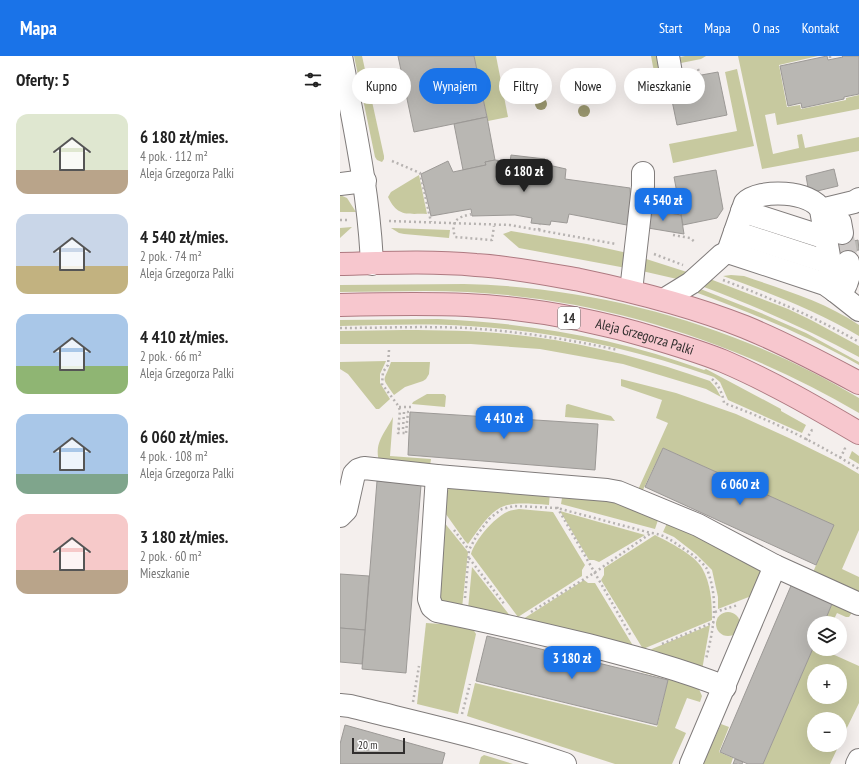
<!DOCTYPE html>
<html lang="pl">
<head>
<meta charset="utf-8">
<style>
	body { margin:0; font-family:"PT Sans Narrow",sans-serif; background:#f2f2f2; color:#222; height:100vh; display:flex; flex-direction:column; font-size:15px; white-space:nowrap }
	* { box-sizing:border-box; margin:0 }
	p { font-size:13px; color:#767676 }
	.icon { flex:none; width:22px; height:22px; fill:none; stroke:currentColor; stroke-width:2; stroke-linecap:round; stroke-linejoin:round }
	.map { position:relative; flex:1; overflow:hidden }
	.side { display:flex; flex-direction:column; background:#fff; width:340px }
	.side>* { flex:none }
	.banner { position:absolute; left:12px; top:12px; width:380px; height:36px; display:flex; gap:8px }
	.tools { position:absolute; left:467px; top:560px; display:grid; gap:8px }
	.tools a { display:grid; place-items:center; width:40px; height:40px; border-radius:50%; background:#fff; box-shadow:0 4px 16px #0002; font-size:20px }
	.scale { position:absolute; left:12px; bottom:10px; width:53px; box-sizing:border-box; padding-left:4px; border:2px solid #312f2e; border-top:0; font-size:11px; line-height:14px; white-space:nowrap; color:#312f2e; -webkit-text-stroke:3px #fff; paint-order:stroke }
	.price { position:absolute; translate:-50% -34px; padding:0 9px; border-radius:8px; background:#1a73e8; color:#fff; font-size:13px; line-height:26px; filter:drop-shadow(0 1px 2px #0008) }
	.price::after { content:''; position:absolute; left:50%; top:24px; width:12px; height:9px; margin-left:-6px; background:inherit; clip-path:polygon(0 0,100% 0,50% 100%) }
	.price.active { background:#222; color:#fff }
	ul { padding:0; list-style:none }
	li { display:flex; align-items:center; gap:12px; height:100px; padding:0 16px }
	li span { display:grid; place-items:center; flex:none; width:112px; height:80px; border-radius:12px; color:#555 }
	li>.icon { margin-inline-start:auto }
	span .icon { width:48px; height:48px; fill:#fffc; stroke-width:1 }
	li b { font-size:17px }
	h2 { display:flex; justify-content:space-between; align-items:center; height:48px; padding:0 16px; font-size:17px }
	.chip { padding:0 14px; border-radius:18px; background:#fff; box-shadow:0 4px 16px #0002; font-size:14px; line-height:36px }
	.chip.active { background:#1a73e8; color:#fff }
	header { display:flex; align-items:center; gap:24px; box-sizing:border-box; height:56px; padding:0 20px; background:#1a73e8; color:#fff }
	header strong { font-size:19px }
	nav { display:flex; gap:22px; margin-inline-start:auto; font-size:14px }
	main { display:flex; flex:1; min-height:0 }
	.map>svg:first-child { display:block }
	.green { fill:#c7c99f; fill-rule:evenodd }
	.building { fill:#b9b7b3; stroke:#9c9996 }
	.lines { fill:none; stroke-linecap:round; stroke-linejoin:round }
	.minor-tunnel { stroke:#cdc9c7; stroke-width:22; stroke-dasharray:22 11; stroke-linecap:butt }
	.minor-casing { stroke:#807c7b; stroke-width:24 }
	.major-casing { stroke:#ae7a81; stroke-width:24 }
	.path { stroke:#b7b3b1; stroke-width:2.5; stroke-dasharray:2 3; stroke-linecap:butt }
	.minor { stroke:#fff; stroke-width:22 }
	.major { stroke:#f7c7ce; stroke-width:22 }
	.tree { fill:#99966e }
	.labels { text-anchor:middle; stroke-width:4; stroke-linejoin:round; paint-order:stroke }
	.shield { fill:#fff; stroke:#6f6d6d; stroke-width:1 }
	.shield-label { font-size:13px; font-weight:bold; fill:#312f2e }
	.street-label { font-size:14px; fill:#312f2e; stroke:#fff }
</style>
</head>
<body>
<header>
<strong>Mapa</strong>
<nav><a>Start</a><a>Mapa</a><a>O nas</a><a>Kontakt</a></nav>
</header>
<main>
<section class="side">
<h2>Oferty: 5<svg class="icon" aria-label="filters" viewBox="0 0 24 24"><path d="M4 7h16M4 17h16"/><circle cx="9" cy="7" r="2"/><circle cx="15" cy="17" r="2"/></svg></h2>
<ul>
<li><span style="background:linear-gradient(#dfe7d0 70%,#b9a48a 0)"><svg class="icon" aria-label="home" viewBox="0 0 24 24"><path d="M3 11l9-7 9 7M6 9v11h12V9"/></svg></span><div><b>6 180 zł/mies.</b><p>4 pok. · 112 m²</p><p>Aleja Grzegorza Palki</p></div></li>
<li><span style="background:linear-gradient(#c9d6e8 65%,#c2b280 0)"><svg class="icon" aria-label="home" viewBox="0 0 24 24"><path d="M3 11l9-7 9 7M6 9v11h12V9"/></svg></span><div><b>4 540 zł/mies.</b><p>2 pok. · 74 m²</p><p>Aleja Grzegorza Palki</p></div></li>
<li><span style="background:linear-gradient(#a9c7e8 65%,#8fb573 0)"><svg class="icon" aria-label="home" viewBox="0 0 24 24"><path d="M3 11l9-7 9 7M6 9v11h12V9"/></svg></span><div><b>4 410 zł/mies.</b><p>2 pok. · 66 m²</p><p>Aleja Grzegorza Palki</p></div></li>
<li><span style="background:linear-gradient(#a9c7e8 75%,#7fa58c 0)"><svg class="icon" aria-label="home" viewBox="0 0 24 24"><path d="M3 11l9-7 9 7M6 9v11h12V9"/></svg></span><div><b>6 060 zł/mies.</b><p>4 pok. · 108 m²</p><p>Aleja Grzegorza Palki</p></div></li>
<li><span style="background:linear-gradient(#f6c9c9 70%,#b9a48a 0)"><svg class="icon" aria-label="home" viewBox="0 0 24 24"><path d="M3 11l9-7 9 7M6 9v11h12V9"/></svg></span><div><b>3 180 zł/mies.</b><p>2 pok. · 60 m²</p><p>Mieszkanie</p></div></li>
</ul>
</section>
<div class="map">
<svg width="519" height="708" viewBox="0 0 519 708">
	<rect width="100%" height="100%" fill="#f4efed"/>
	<g class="green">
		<path d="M14,0h8l22,100v3l-2,3 -5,-2 -2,-3z"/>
		<path d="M134,0h22l12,61 -20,4z"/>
		<path d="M311,0h7l2,12 -5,9z"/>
		<path d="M345,0h21l-5,3 -20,4h-3l-3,-5z"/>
		<path d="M398,0h80l-39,9 8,42 13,-2 1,4 45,-9v-2l13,-3v14l-82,16 -2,-12 -10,2 8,39 26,-6 -2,-13 5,-1 3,14 54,-11v14l-97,18z"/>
		<path d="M397,13l17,77 -81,17 -4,-19 68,-13 -12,-59z"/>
		<path d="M79,119l8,39c-19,-1 -29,4 -39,-17l3,-5z"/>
		<path d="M0,139l7,3 9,14h-16z"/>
		<path d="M12,171l-12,11v-10z"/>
		<path d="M51,172l59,2 -1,8 -45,-4 -5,-1z"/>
		<path d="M171,175l76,13 45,10 -6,14 -107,-20 -16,-14z"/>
		<path d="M300,201l50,16 -13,6 -35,-8z"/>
		<path d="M391,219l13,1c40,14 80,25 115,49v11c-43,-25 -89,-43 -136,-60z"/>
		<path d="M370,223l78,30 23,11 48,26v11c-50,-27 -101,-50 -155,-70l-2,-2z"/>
		<path d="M124,228c139,3 276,43 395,114v15c-120,-70 -253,-114 -392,-121 -42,-2 -85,0 -127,0v-7z"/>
		<path d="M358,232l63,25 45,20 53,29v3c-53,-30 -107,-52 -164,-73z"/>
		<path d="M98,263c91,4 180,19 266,51l2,-1 75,40v2l25,14 -4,8 -74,-33 -8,-18 -6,-5c-80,-28 -162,-46 -246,-51 -43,-3 -86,-1 -128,0v-6z"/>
		<path d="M64,274c43,0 87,1 130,7 60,8 119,24 176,44l6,7 5,9 -15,-8 -83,-25 -83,-15 -69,-5h-131v-13z"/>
		<path d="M46,305l-6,13v9l10,16 -11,10h-3l-28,-35 -8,-5v-7z"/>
		<path d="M51,306h39l-1,12 -3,5 -3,2 -18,6 -11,8c-14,-20 -10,-12 -3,-33z"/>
		<path d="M281,323l55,14 60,21 53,24 53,26 17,10v56l-17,39 17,8v18l-48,-18 22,-52 -170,-77 -22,46 -4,-2 31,-69 -12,-5 6,-18 -41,-14z"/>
		<path d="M87,338h17l2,2 -1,11 -33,-3 1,-2z"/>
		<path d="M228,348l43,12 4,5 -50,-4 1,-12z"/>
		<path d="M53,361l-3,39 41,3 -1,7 -51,-5c-5,-19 6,-28 14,-44z"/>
		<path d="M512,395l7,5v8l-10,-6z"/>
		<path d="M111,430l99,5 -1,14c-50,-4 -52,-2 -81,39l-3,-3 -22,-31 1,-15z"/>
		<path d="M223,436l28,2 68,23 -4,12 -94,-25z"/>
		<path d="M179,453l34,3 32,53 -3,5v6l-64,41 -47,-63c4,-14 23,-36 36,-42 4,-2 8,-2 12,-3z"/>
		<path d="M220,455l85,24 -46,27 -5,-2h-5z"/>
		<path d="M103,465l25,31 -6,56 -22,-6z"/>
		<path d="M328,465l95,47 -4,25 -41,16v-12l-6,-27 -16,-16 -22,-17 -11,-5z"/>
		<path d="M315,479c14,7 40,20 47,33 9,16 10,34 10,52l-69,29 -42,-69 3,-5v-7z"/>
		<path d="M132,511l39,50 -43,-8z"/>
		<path d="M244,524l4,3h7l40,66 -115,-28z"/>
		<path d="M494,543l19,12 -4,6h-3l-9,-4 -5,10h-8z"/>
		<circle cx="388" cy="568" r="12"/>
		<path d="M86,567l45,3 5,8 -18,80 -41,-10z"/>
		<path d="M370,569l-8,45 -55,-19z"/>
		<path d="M474,590v3h7l38,17v37l-19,39v-23h-26v26h25l-9,19h-67zM474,615h26v26h-26z"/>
		<path d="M303,613l55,18 4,9 -2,6 -13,-4 -12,30 11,5 -14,31h-57l-148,-48 8,-33 182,44 11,-48 -27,-7z"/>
		<path d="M381,668l8,3 -10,25 14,6 -2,6h-28z"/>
		<path d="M144,699l29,9h-34l2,-7z"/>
	</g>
	<g class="building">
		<path d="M58,0h76l13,61 -73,15z"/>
		<path d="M487,0l1,4 15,-3 -1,-1h17v38l-15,3v2l-42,9 -1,-5 -13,3 -8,-40z"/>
		<path d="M378,16l9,43 -50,10 -9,-44z"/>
		<path d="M147,61l8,43 -10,2 1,3 -23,5 -9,-46z"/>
		<path d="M171,99l34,4 -1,5 22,5 -1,10 65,9 2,38 -63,-12 -2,9 -16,-2 -1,4 -19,-2 1,-5 -17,-3 -43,1 -1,-7 -40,7 -10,-42 27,-13 5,11 33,-7 -1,-3 10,-2 15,2z"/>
		<path d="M494,113l4,17 -29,7 -3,-17z"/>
		<path d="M376,114l7,39 -6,9 -34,7 -9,-48z"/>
		<path d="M306,153l35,6 3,19 -42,-7z"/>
		<path d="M508,176l2,10 8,-2 1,10 -7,1 2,10 -13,2 -6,-29z"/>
		<path d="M70,356l188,12 -3,46 -187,-15z"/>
		<path d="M323,392l171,77 -18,40 -171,-78z"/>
		<path d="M37,425l44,4 -15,188 -44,-4z"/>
		<path d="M0,518l29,2 -4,54 -25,-2z"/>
		<path d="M453,525l41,18 -10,24h-10v23l-51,118h-15l-28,-12z"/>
		<path d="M0,572l25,2 -3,34 -22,-2z"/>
		<path d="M147,580l181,44 -11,45 -181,-44z"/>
		<path d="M5,669l100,28 -3,11h-102v-20z"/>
		<path d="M395,703l8,3 -1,2h-9z"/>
	</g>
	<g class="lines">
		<path class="minor-tunnel" d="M502,177l6,29"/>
		<g class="minor-casing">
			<g id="minor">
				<path d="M1,0c13,69 28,137 31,208"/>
				<path d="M328,0l3,17"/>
				<path d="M0,128l25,-3"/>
				<path d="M481,154l33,-8 5,-3"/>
				<path d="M402,155l84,27"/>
				<path d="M484,173c3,-7 8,-12 16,-7l2,11"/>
				<path d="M395,176l95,31"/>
				<path d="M388,196l17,-49c15,-15 67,-12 76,7l14,81"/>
				<path d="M291,235l12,-105v-13"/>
				<path d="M495,235l8,-1c6,-10 7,-17 5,-28"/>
				<path d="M325,243l26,-16 31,-28 6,-3 97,32 10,7 24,19"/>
				<path d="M97,420l-8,123 3,8 5,4c50,10 101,22 151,34 46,12 92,24 137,42"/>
				<path d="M0,460l6,-6 8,-36 4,-4 6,-2 73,8 170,14 11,2 80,33 77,41"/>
				<path d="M0,649l10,1c72,18 145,34 215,58"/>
				<path d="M351,708l84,-198 84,38"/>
				<path d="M517,708l2,-4"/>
			</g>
		</g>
		<g class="major-casing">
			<g id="major">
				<path d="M0,208c45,-1 91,-3 136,1 35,2 70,9 104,15 57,12 112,26 165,47 39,16 77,36 114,56"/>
				<path id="s1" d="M0,249c42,-1 85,-2 127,0 63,3 127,15 187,33 23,7 47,14 69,23 47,20 92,46 136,72"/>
			</g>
		</g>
		<g class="path">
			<path d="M490,0v4"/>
			<path d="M358,13l2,6"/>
			<path d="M52,105l28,12 11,49"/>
			<path d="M132,158c-14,3 -22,6 -17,23l36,3h1l2,-14"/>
			<path d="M0,164h10"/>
			<path d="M49,165l121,4 106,19"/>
			<path d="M199,174l1,-6"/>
			<path d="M333,179l17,3 5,4"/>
			<path d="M314,198l29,11"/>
			<path d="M383,224c47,18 92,37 136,62"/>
			<path d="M0,272c41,0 83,-2 125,0 51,3 102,11 153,22"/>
			<path d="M49,294l-1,15 -5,7 -1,12 15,20 3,6 -2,23h8"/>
			<path d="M372,323c7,6 11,16 12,24 47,17 93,40 135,66"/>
			<path d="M59,351h13"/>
			<path d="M58,373h5l1,-17h4l-2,21h3"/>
			<path d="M466,384l6,-10 2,1"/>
			<path d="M500,402l5,-9 -1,-1"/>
			<path d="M217,451l74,129"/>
			<path d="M114,474l15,20"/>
			<path d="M129,502l36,47"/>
			<path d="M125,542l4,-48 8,-15 12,-16 13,-10 12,-3 43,2 94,25c12,1 20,7 30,14 8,5 21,14 26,22 1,2 2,6 3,9 8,27 3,54 -4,81"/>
			<path d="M191,556l63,-39 57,-40"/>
			<path d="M375,556l23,-7"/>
			<path d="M322,588l52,-22"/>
			<path d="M73,646l6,-36"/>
			<path d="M122,658l8,-30"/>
			<path d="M398,708l1,-4"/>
		</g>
		<use href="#minor" class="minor"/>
		<use href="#major" class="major"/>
	</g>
	<g class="tree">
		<circle cx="201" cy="48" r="6"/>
		<circle cx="244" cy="55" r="6"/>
	</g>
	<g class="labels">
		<rect class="shield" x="218" y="251" width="22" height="22" rx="3"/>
		<g class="shield-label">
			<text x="229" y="267">14</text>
		</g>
		<g class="street-label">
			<text dy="5" stroke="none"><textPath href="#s1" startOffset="308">Aleja Grzegorza Palki</textPath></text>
		</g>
	</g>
</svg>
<div class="tools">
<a><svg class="icon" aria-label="layers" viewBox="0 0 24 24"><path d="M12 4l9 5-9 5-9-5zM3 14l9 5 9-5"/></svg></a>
<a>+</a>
<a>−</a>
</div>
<div class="scale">20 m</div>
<b class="price active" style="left:184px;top:137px">6 180 zł</b>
<b class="price" style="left:323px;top:166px">4 540 zł</b>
<b class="price" style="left:164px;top:384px">4 410 zł</b>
<b class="price" style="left:400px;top:450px">6 060 zł</b>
<b class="price" style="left:232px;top:624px">3 180 zł</b>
<div class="banner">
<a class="chip">Kupno</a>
<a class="chip active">Wynajem</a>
<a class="chip">Filtry</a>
<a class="chip">Nowe</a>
<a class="chip">Mieszkanie</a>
</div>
</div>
</main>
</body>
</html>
